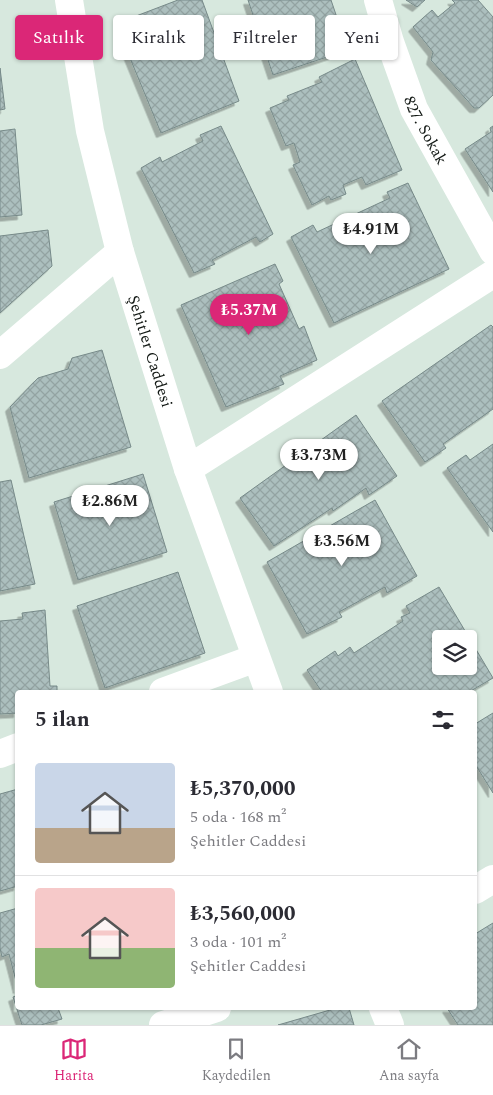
<!DOCTYPE html>
<html lang="tr">
<head>
<meta charset="utf-8">
<style>
	body { margin:0; font-family:Spectral,serif; background:#f7f7f7; color:#2b2b33; height:100vh; display:flex; flex-direction:column; font-size:19px; white-space:nowrap }
	* { box-sizing:border-box; margin:0 }
	p { font-size:16px; color:#7c7c81 }
	.icon { flex:none; width:28px; height:28px; fill:none; stroke:currentColor; stroke-width:2; stroke-linecap:round; stroke-linejoin:round }
	.map { position:relative; flex:1; overflow:hidden }
	.side { position:absolute; left:15px; top:690px; width:462px; height:320px; display:flex; flex-direction:column; background:#fff; border-radius:5px; box-shadow:0 1px 4px #0004 }
	.side>* { flex:none }
	.guide { position:absolute; left:15px; top:15px; width:464px; height:45px; display:flex; gap:10px }
	.tools { position:absolute; left:432px; top:630px; display:grid; gap:10px }
	.tools a { display:grid; place-items:center; width:45px; height:45px; border-radius:5px; background:#fff; box-shadow:0 1px 4px #0004; font-size:25px }
	.price { position:absolute; translate:-50% -42px; padding:0 11px; border-radius:18px; background:#fff; color:#222; font-size:16px; line-height:32px; filter:drop-shadow(0 1px 2px #0008) }
	.price::after { content:''; position:absolute; left:50%; top:30px; width:15px; height:11px; margin-left:-8px; background:inherit; clip-path:polygon(0 0,100% 0,50% 100%) }
	.price.active { background:#db2777; color:#fff }
	ul { padding:0; list-style:none }
	li { display:flex; align-items:center; gap:15px; height:125px; padding:0 20px }
	li+li { border-top:1px solid #e1e1e2 }
	li span { display:grid; place-items:center; flex:none; width:140px; height:100px; border-radius:5px; color:#555 }
	li>.icon { margin-inline-start:auto }
	span .icon { width:60px; height:60px; fill:#fffc; stroke-width:1 }
	li b { font-size:21px }
	h2 { display:flex; justify-content:space-between; align-items:center; height:60px; padding:0 20px; font-size:21px }
	.pill { padding:0 18px; border-radius:5px; background:#fff; box-shadow:0 1px 4px #0004; font-size:18px; line-height:45px }
	.pill.active { background:#db2777; color:#fff }
	.tab-bar { display:flex; justify-content:space-around; align-items:center; height:70px; border-top:1px solid #e1e1e2; background:#fff; font-size:14px; color:#7c7c81 }
	.tab-bar a { display:grid; justify-items:center; gap:2px }
	.tab-bar .active { color:#db2777 }
	.map>svg:first-child { display:block }
	.building { fill:url(#building-cross-hatch); stroke:#778a89; fill-rule:evenodd; filter:url(#shadow) }
	.lines { fill:none; stroke-linecap:round; stroke-linejoin:round }
	.minor { stroke:#fff; stroke-width:28 }
	.labels { text-anchor:middle; stroke-width:5; stroke-linejoin:round; paint-order:stroke }
	.street-label { font-size:16px; fill:#121814; stroke:#e4f5eb }
</style>
</head>
<body>
<div class="map">
<svg width="493" height="1025" viewBox="0 0 493 1025">
	<defs>
		<pattern id="building-cross-hatch" width="8" height="8" patternUnits="userSpaceOnUse" patternTransform="scale(1.25)"><rect width="8" height="8" fill="#acbfbe"/><path d="M0 0l8 8M0 8l8-8" fill="none" stroke="#93a3a2"/></pattern>
		<filter id="shadow"><feDropShadow dx="-4.5" dy="4.5" stdDeviation="0" flood-color="#0004"/></filter>
	</defs>
	<rect width="100%" height="100%" fill="#d7e8de"/>
	<g class="building">
		<path d="M178,0h24l37,101 -78,32 -36,-87 -2,-25z"/>
		<path d="M248,0h83l17,50 -75,25z"/>
		<path d="M406,0h19l-8,7z"/>
		<path d="M452,0h26l15,17v78l-14,13h-5l-43,-48 2,-8 -20,-25 19,-17 6,7 17,-14z"/>
		<path d="M355,59l47,111 -36,15 -4,-8 -19,8 3,9 -15,6 -2,-4 -17,9 -19,-40 7,-3 -6,-19 -8,3 -16,-38 19,-8 -2,-4 35,-14 -3,-5z"/>
		<path d="M0,68l5,41 -5,1z"/>
		<path d="M221,126l52,108 -13,8 -4,-5 -44,23 3,4 -21,9 -53,-105 19,-11 2,5 41,-21 -3,-6z"/>
		<path d="M493,126v66l-28,-43 26,-17 -1,-4z"/>
		<path d="M15,129l7,86 -22,2v-86z"/>
		<path d="M408,183l41,86 -115,54 -43,-86 22,-12 4,7 73,-34 -3,-6z"/>
		<path d="M48,230l4,36 -52,47v-77z"/>
		<path d="M275,264l8,17 -4,3 20,45 5,-3 13,34 -37,16 4,8 -58,23 -45,-102z"/>
		<path d="M491,325l2,2v82l-50,35 3,4 -21,14 -43,-61z"/>
		<path d="M102,350l29,97 -102,31 -19,-71 28,-29 30,-9 4,-11z"/>
		<path d="M356,415l41,61 -28,19 -3,-7 -33,23 -1,-3 -58,38 -34,-48z"/>
		<path d="M493,444v88l-46,-64 19,-13 4,5z"/>
		<path d="M143,474l24,78 -89,28 -24,-78z"/>
		<path d="M11,480l24,104 -35,7v-109z"/>
		<path d="M375,500l42,76 -30,17 -2,-6 -46,25 3,5 -35,17 -40,-72z"/>
		<path d="M178,572l27,81 -100,35 -28,-82z"/>
		<path d="M439,587l54,91 -24,14h-147l-15,-22 28,-19 3,5 12,-9 4,6 49,-32 -2,-4 9,-4 -4,-7zM441,639h28v27h-28z"/>
		<path d="M45,610l5,76h7v6h-39v21l-18,1v-93l23,-2 -1,-6z"/>
		<path d="M493,713v80l-18,-29v-40z"/>
		<path d="M18,789v97l-18,5v-97z"/>
		<path d="M18,908v81l-9,-35 -7,3 -2,-9v-35z"/>
		<path d="M493,923v102h-35l-11,-17h28v-74z"/>
		<path d="M18,995v13h40l4,11 -21,6h-19l-9,-28z"/>
		<path d="M337,1008h12l5,17h-76z"/>
	</g>
	<g class="lines">
		<g class="minor">
			<path id="s1" d="M69,0l21,131 30,121 68,217 81,223"/>
			<path id="s2" d="M378,0l12,42 24,67 79,142"/>
			<path d="M0,355l120,-103"/>
			<path d="M188,469l305,-195"/>
			<path d="M163,692l93,-34"/>
			<path d="M0,754l18,-7"/>
			<path d="M475,890l18,-11"/>
			<path d="M383,1008l7,17"/>
			<path d="M163,1025l54,-17"/>
		</g>
	</g>
	<g class="labels">
		<g class="street-label">
			<text dy="6" stroke="none"><textPath href="#s2" startOffset="139">827. Sokak</textPath></text>
			<text dy="6" stroke="none"><textPath href="#s1" startOffset="361">Şehitler Caddesi</textPath></text>
		</g>
	</g>
</svg>
<div class="tools">
<a><svg class="icon" aria-label="layers" viewBox="0 0 24 24"><path d="M12 4l9 5-9 5-9-5zM3 14l9 5 9-5"/></svg></a>
</div>
<b class="price" style="left:371px;top:255px">₺4.91M</b>
<b class="price active" style="left:249px;top:336px">₺5.37M</b>
<b class="price" style="left:319px;top:481px">₺3.73M</b>
<b class="price" style="left:110px;top:527px">₺2.86M</b>
<b class="price" style="left:342px;top:567px">₺3.56M</b>
<div class="guide">
<a class="pill active">Satılık</a>
<a class="pill">Kiralık</a>
<a class="pill">Filtreler</a>
<a class="pill">Yeni</a>
</div>
<section class="side">
<h2>5 ilan<svg class="icon" aria-label="filters" viewBox="0 0 24 24"><path d="M4 7h16M4 17h16"/><circle cx="9" cy="7" r="2"/><circle cx="15" cy="17" r="2"/></svg></h2>
<ul>
<li><span style="background:linear-gradient(#c9d6e8 65%,#b9a48a 0)"><svg class="icon" aria-label="home" viewBox="0 0 24 24"><path d="M3 11l9-7 9 7M6 9v11h12V9"/></svg></span><div><b>₺5,370,000</b><p>5 oda · 168 m²</p><p>Şehitler Caddesi</p></div></li>
<li><span style="background:linear-gradient(#f6c9c9 60%,#8fb573 0)"><svg class="icon" aria-label="home" viewBox="0 0 24 24"><path d="M3 11l9-7 9 7M6 9v11h12V9"/></svg></span><div><b>₺3,560,000</b><p>3 oda · 101 m²</p><p>Şehitler Caddesi</p></div></li>
</ul>
</section>
</div>
<nav class="tab-bar">
<a class="active"><svg class="icon" aria-label="map" viewBox="0 0 24 24"><path d="M3 6l6-2 6 2 6-2v14l-6 2-6-2-6 2zM9 4v14M15 6v14"/></svg>Harita</a>
<a><svg class="icon" aria-label="saved" viewBox="0 0 24 24"><path d="M7 4h10v16l-5-4-5 4z"/></svg>Kaydedilen</a>
<a><svg class="icon" aria-label="home" viewBox="0 0 24 24"><path d="M3 11l9-7 9 7M6 9v11h12V9"/></svg>Ana sayfa</a>
</nav>
</body>
</html>
